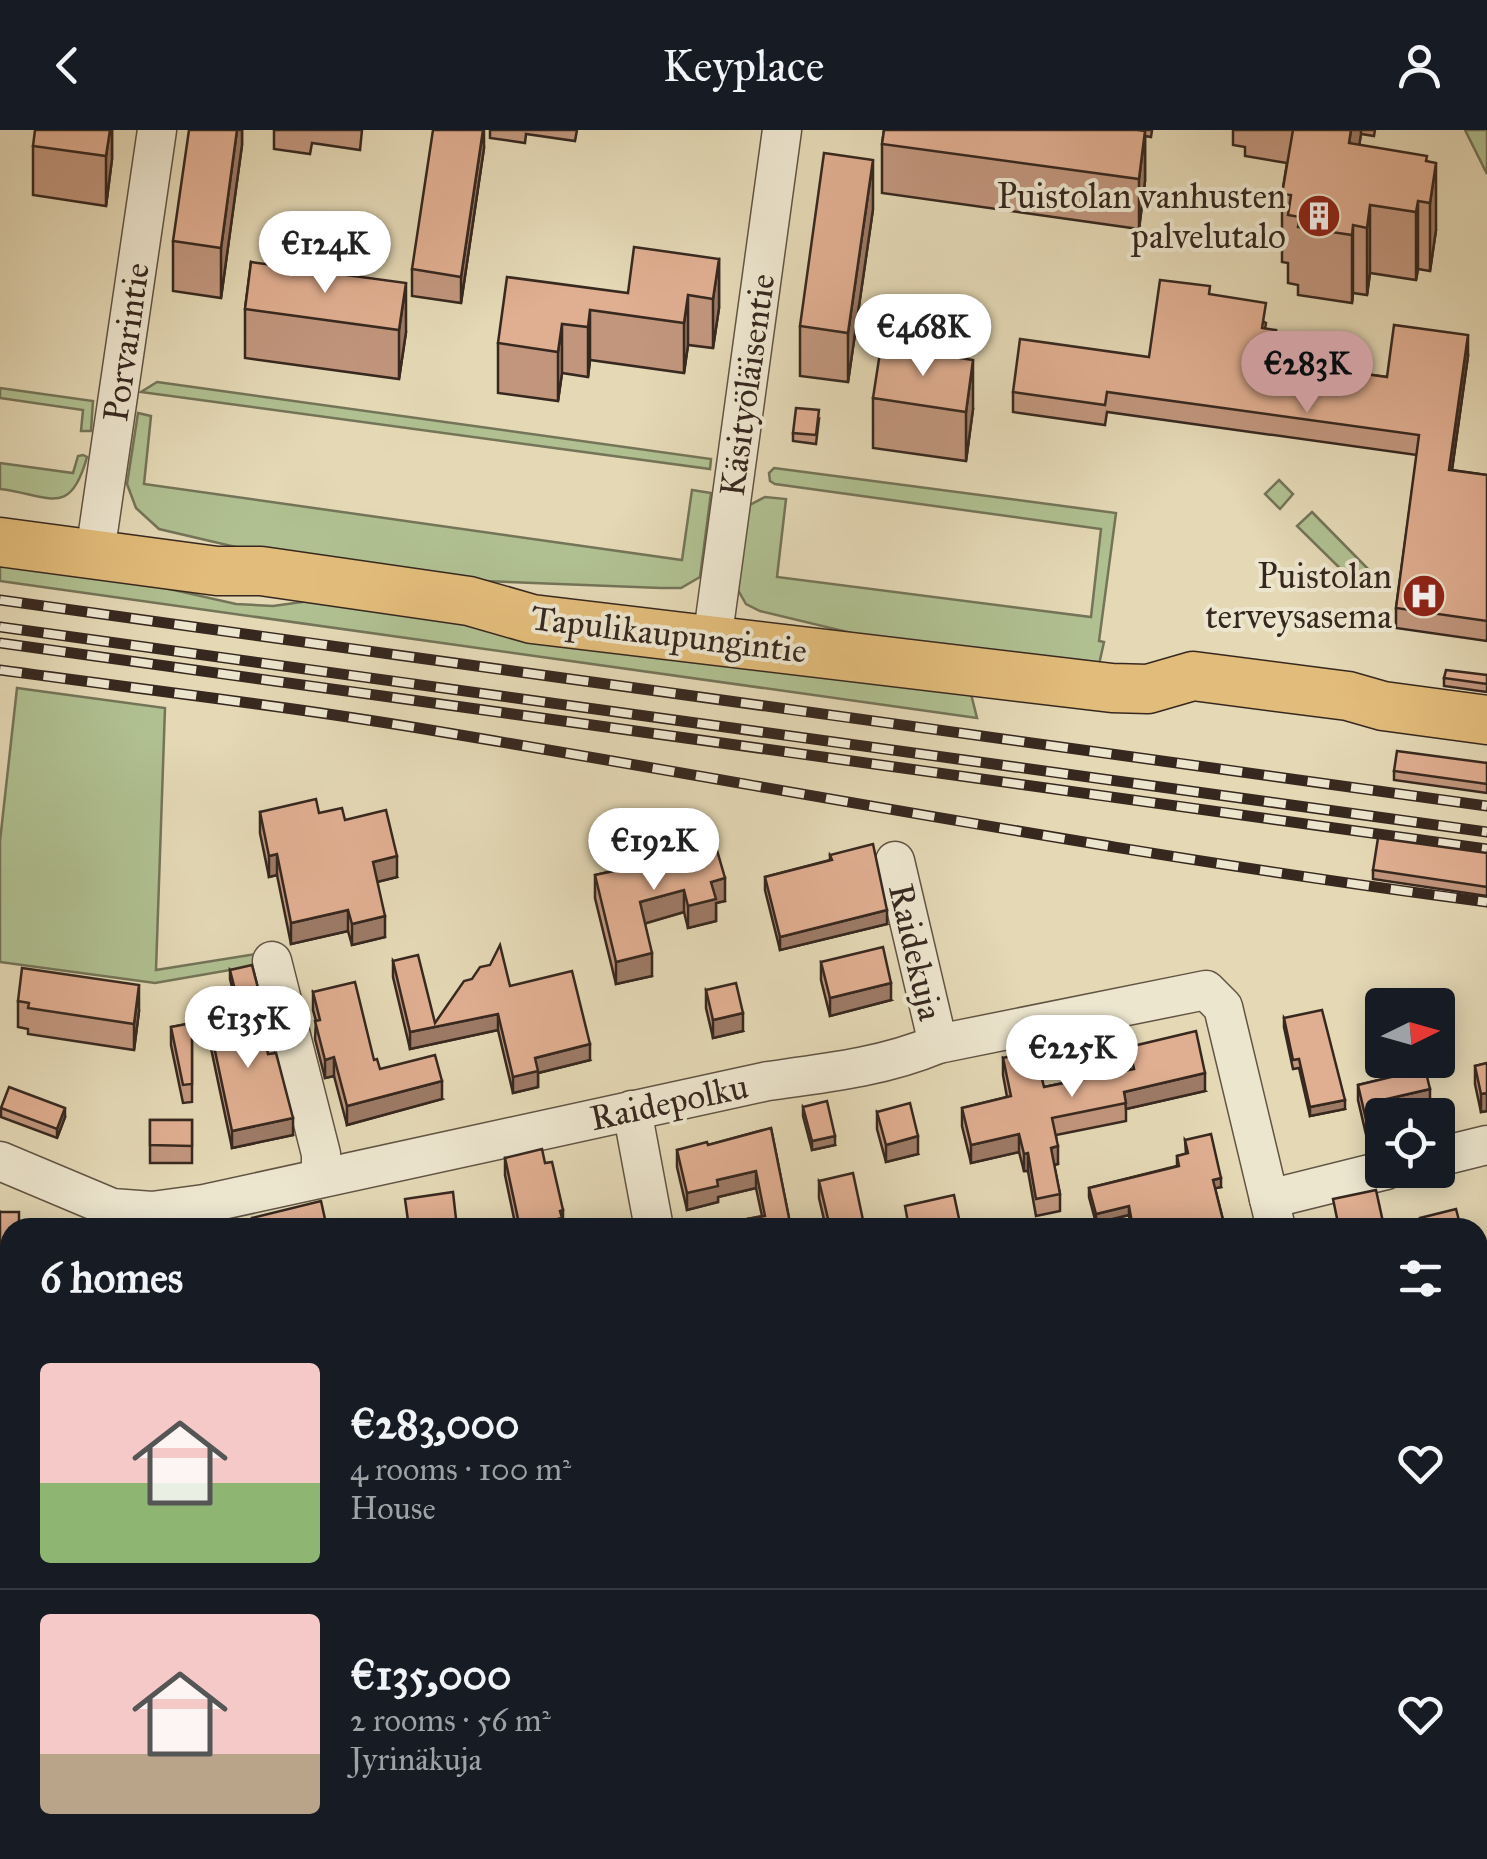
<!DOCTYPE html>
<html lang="en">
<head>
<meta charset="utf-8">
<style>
	body { margin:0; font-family:"IM FELL Great Primer",serif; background:#20242c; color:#f1f3f6; height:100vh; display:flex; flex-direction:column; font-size:38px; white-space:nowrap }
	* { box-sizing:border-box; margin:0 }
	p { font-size:32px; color:#9ea1a6 }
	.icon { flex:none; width:55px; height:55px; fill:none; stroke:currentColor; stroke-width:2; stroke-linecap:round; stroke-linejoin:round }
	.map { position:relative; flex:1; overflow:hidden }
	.side { position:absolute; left:0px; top:1088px; width:1488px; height:642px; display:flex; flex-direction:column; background:#171b24; border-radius:30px 30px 0 0; box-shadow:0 5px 25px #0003 }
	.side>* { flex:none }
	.needle { width:65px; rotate:85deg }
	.tools { position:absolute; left:1365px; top:858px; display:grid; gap:20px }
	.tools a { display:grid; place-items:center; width:90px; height:90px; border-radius:10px; background:#171b24; box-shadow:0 5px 25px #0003; font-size:50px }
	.price { position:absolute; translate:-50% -85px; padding:0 22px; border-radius:35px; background:#fff; color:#222; font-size:32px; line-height:65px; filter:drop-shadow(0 2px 5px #0008) }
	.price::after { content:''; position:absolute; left:50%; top:60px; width:30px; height:22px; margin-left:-15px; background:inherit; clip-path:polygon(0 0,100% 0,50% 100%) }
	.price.on { background:#c59692; color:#111 }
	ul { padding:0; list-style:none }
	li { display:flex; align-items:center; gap:30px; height:250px; padding:0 40px }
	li+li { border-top:2px solid #363941 }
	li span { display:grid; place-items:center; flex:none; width:280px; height:200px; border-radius:10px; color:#555 }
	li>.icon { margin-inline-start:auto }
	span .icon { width:120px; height:120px; fill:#fffc; stroke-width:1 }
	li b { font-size:42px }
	h2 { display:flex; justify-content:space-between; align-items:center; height:120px; padding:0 40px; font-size:42px }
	header { display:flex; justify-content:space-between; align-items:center; height:130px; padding:0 40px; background:#171b24; font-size:45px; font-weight:600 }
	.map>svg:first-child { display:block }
	.green { fill:#b0c091; stroke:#747458; stroke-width:2.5 }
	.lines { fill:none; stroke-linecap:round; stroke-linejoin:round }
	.minor-casing { stroke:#625444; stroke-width:41 }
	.major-casing { stroke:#37281f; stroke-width:51 }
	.minor { stroke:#ede6cf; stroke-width:38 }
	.major { stroke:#e2bc7a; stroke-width:48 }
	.rail-casing { stroke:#37281f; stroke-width:11 }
	.rail { stroke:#ede6cf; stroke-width:8; stroke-dasharray:22; stroke-linecap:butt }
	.wall { fill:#c1967d; stroke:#37281f; stroke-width:2.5 }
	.shaded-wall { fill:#9d7a66; stroke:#37281f; stroke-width:2.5 }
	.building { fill:#e0ae91; stroke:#37281f; stroke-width:2.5 }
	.labels { text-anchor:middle; stroke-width:8; stroke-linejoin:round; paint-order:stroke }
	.poi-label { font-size:35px; fill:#37281f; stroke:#ede6cf; text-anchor:end }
	.street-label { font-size:35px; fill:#37281f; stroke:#ede6cf }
</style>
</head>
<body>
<header><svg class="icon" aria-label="back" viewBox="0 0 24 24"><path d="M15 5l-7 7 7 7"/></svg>Keyplace<svg class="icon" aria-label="person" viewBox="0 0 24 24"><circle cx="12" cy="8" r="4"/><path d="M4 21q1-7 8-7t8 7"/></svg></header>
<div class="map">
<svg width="1487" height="1729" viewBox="0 0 1487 1729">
	<rect width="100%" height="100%" fill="#e4d8b5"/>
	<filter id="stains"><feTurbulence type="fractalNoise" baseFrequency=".002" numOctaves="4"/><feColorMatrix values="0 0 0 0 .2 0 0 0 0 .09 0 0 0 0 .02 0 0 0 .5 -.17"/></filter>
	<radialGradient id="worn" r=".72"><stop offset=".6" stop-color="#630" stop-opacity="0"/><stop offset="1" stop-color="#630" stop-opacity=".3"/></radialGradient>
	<g class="green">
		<path d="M1465,0h22v44z"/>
		<path d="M157,252l554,77 -1,10 -569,-77z"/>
		<path d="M0,258l93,13 -2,30h-10l2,-21 -83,-12z"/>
		<path d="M138,283l13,3 -7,68 538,76 10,-70 19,3 -11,84 -19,11h-20l-230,-9 -140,-19 -132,-31 -23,-21 -9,-24z"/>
		<path d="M83,325l4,2c-17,62 -38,38 -87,32v-26l73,10 5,-17z"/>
		<path d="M774,338l342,45 -17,128 5,1 -6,27 -209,-27 -129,-31 -14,-7 -8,-14 6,-82 21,-11 21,2 -9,78 314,40 10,-88 -326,-45 -5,-3 -1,-8z"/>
		<path d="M1279,350l14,14 -13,15 -15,-15z"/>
		<path d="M1312,382l63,64 -13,14 -65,-64z"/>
		<path d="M0,421l236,53 37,2 36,-5 661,89 7,28 -977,-137z"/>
		<path d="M17,558l148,20 -9,262 100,-16 3,11 -104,18 -155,-21v-121z"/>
	</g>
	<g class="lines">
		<g class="minor-casing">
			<g id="minor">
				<path d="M95,423l62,-423"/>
				<path d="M712,511l70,-511"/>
				<path d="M895,731l43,183"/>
				<path d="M272,831l49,193v24"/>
				<path d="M632,980l22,118"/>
				<path d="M1438,1027l49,-12"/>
				<path d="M0,1031l112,47 40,3 52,-7 564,-123c59,-8 115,-14 170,-37l268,-54 17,17 53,221"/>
				<path d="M1269,1069l117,-29"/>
				<path d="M1478,1325l9,-2"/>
				<path d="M0,1550l10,1"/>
				<path d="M1478,1570l9,-2"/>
				<path d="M808,1720l2,9"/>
				<path d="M1268,1720l2,9"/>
				<path d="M1423,1720l4,9"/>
				<path d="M96,1729v-9"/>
				<path d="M427,1729l38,-9"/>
			</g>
		</g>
		<g class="major-casing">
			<path id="major" d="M0,412l217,29h44l208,30 63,18 580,69 36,1 45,-13 155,20 35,10 104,14"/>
		</g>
		<use href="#minor" class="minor"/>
		<use href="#major" class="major"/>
		<g class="rail-casing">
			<g id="rail">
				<path d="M0,470l1487,206"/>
				<path d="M0,497l1487,205"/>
				<path d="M0,513l1487,206"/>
				<path d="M0,540c147,20 295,37 442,62 348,58 695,125 1045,170"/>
			</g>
		</g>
		<use href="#rail" class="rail"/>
	</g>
	<g class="wall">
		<path d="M112,0v29l-6,47 -73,-11v-49z"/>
		<path d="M242,0v15l-21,153 -48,-7v-50z"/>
		<path d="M274,0h88l-2,20 -48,-7 -2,11 -36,-5z"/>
		<path d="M484,0v18l-23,155 -49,-7v-27z"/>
		<path d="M490,0h87l-2,11 -49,-7 -1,9 -35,-5z"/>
		<path d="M884,0h268l-1,7 -6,-1v45l-6,48 -257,-36v-49z"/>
		<path d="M1233,0h142l-1,6 -13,-2 -2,11 68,16 9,69 -6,41 -12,-2 -2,11 -46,-7 -3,22 -14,-2 -1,10 -54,-8v-10l-10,-2v-20l-6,-1v-68l5,-31 -42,-7v-9l-12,-2z"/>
		<path d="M873,79l-25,173 -48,-6v-50z"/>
		<path d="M719,129v49l-6,40 -25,-3 -4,28 -94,-13 -2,17 -26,-4 -4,28 -60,-8v-50z"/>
		<path d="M251,132l155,70 -7,47 -154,-21v-49z"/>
		<path d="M1210,165l56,28 -1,6 11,22 -1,11 112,15 81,-21 -16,114 35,5v166l-91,-13v-20l21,-153 -310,-43 -2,13 -92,-13v-20l136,-35z"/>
		<path d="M873,268l100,11 -7,52 -93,-13z"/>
		<path d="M819,289l-3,25 -23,-3v-8z"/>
		<path d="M1487,545v17l-43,-6v-8z"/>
		<path d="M1487,633v30l-93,-13v-9z"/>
		<path d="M260,682l59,1 26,7 52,57 -20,5 8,55 -33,8 -4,-14 -57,13 -14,-69 -8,2 -9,-44z"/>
		<path d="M673,718l32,2 20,51 -9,2v18l-28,7 -4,-16 -39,11 7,53 -36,8 -21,-86v-23l78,-17z"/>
		<path d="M1487,723v43l-114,-17v-9z"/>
		<path d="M830,725l57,69 -107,26 -15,-60v-13l65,-17z"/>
		<path d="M393,831l42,62 75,-37 80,74 -52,13v14l-25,6 -15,-63 -88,19 -17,-72z"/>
		<path d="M821,832l70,38 -61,16 -9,-36z"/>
		<path d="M230,840l29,31 -22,5 -7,-27z"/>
		<path d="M706,860l37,41 -30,7 -7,-30z"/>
		<path d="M313,862l61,68 6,9 62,30 -95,26 -13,-49 -9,2 -10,-39 1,-18 -3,-11z"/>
		<path d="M18,871l121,10 -5,39 -106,-16v-5l-10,-2z"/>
		<path d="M208,888l60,36 25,81 -61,13 -24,-114z"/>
		<path d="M1284,888l61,91 -35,7 -11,-48 -6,1 -9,-42z"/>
		<path d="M192,893v79l-9,1 -12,-58v-18z"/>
		<path d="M1129,917l76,44 -79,18v12l-70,14 2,29 -4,1 6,29v17l-24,5 -8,-45h-4l-5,-19 -48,11 -9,-37v-18l45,-11 -4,-22v-17l41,29 86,-18z"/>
		<path d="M1388,930h35l7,44 -48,11v24l-14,4 -10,-43v-15l34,-8z"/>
		<path d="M1487,933v48l-6,1 -6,-28v-18z"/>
		<path d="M803,977l32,38 -23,5 -9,-34z"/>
		<path d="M1,978l64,9 -8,21 -56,-21z"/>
		<path d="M877,982l41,42 -32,8 -9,-33z"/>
		<rect x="150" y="990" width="42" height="43"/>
		<path d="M771,998l20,100h-44v-9l15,-3 -6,-28 -38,9v5l-31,8 -10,-43v-17l31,-5z"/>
		<path d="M1185,1010l36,47 -6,1 8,32v8h-92l-2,-13 -33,8 -7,-26v-9l88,-22v-10l9,-2z"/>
		<path d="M505,1028l40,5 18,65h-47l-11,-53z"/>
		<path d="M819,1051l44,47h-37l-7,-30z"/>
		<path d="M0,1082l10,16v37h-10z"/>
		<rect x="0" y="1168" width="10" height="124"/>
		<path d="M0,1355h10v53l-10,-1z"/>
		<path d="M0,1441h10v62l-10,-1z"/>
		<rect x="0" y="1591" width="10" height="54"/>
		<path d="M154,1720h110l-38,9h-70z"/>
		<path d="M830,1720h56v9h-54z"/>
		<path d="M1180,1720h52l2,9h-53z"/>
	</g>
	<g class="shaded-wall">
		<path d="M110,0h2v29l-6,47v-50z"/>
		<path d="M237,0h5v15l-21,153v-50z"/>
		<path d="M483,0l1,18 -23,155v-26z"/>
		<path d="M1351,0h10v4l-12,77v-68z"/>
		<path d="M1145,1v50l-6,48v-50z"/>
		<path d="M873,30v49l-25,173v-49z"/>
		<path d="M1436,33v67l-6,41v-68z"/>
		<path d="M1418,71v68l-2,11v-68z"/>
		<path d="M1370,75v68l-3,22v-67z"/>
		<path d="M1353,95v68l-1,10v-68z"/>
		<path d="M719,129v49l-6,40v-49z"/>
		<path d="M406,153v49l-7,47v-49z"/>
		<path d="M688,165v50l-4,28v-50z"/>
		<path d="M590,180v50l-2,17v-50z"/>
		<path d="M562,194v49l-4,28v-49z"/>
		<path d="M1276,200v21l-4,31v-21z"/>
		<path d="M1468,205v21l-19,134v-20z"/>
		<path d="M973,230v49l-7,52v-49z"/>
		<path d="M277,724v21l-8,2v-21z"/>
		<path d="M397,726v21l-24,6v-21z"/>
		<path d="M725,748v23l-9,2v18l-28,7v-22l23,-24z"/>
		<path d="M684,760v22l-44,13v-23z"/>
		<path d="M348,780v21l-57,13v-21z"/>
		<path d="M887,780v14l-107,26v-13z"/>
		<path d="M385,786v21l-33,8v-21z"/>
		<path d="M652,823v23l-36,8v-22z"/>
		<path d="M891,853v17l-61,16v-18z"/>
		<path d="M139,855v26l-5,39v-26z"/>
		<path d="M259,862v9l-22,5v-8z"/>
		<path d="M743,883v18l-30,7v-18z"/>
		<path d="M498,884v16l-88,19v-17z"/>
		<path d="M590,914v16l-52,13v14l-25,6v-16l22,-19z"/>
		<path d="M334,927v19l-9,2v-18z"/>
		<path d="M1205,943v18l-79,18 -2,-17z"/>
		<path d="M442,951v18l-95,26v-19z"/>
		<path d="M1430,959v15l-43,11v-16z"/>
		<path d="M1487,963v18l-6,1v-18z"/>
		<path d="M1345,970v9l-35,7v-9z"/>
		<path d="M65,978v9l-8,21v-9z"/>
		<path d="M293,988v17l-61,13v-17z"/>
		<path d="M1382,994v15l-14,4v-15z"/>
		<path d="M1019,1004v18l-48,11v-18z"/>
		<path d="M835,1006v9l-23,5v-9z"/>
		<path d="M918,1006v18l-32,8v-17z"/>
		<path d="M1058,1016v18l-7,1v-17z"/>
		<path d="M1028,1023v18h-4v-17z"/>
		<path d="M756,1041v17l-38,9v5l-31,8v-17l30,-13z"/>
		<path d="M1221,1048v9l-8,2v-9z"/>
		<path d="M1129,1076v9l-33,8v-9z"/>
		<path d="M563,1080v18h-42l39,-17z"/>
		<path d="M863,1090v8l-33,-1z"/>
		<path d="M1383,1092v6h-18v-2z"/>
		<path d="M1487,1271v16l-9,2v-16z"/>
		<path d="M1487,1447v14l-9,2v-13z"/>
		<path d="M1487,1627v17l-9,2v-17z"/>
		<path d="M175,1720h89l-38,9h-66v-5z"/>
	</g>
	<g class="building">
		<path d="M35,0h75l-4,26 -73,-10z"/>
		<path d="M189,0h48l-16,118 -48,-7z"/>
		<path d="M433,0h50l-22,147 -49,-8z"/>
		<path d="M884,0h253l8,1 -6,48 -257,-35z"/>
		<path d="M1293,0h58l-2,13 78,13 -1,5 10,2 -6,40 -12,-2 -2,11 -46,-7 -3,23 -14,-3 -1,10 -54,-8 2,-10 -12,-2 3,-20 -9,-1z"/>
		<path d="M824,23l49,7 -25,173 -48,-7z"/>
		<path d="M634,117l85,12 -6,40 -25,-4 -4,28 -94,-13 -2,17 -26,-3 -4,28 -60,-9 9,-66 121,16z"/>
		<path d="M251,132l155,21 -7,47 -154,-21z"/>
		<path d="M1160,150l50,6 -1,8 57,9 -4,25 14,2 -4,31 115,16 7,-52 74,10 -19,135 38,5v146l-91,-13 23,-173 -312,-43 -2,13 -92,-13 7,-53 129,18z"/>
		<path d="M881,216l92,14 -7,52 -93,-14z"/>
		<path d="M796,278l23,2 -3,25 -23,-2z"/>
		<path d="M1446,540l41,5v9l-43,-6z"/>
		<path d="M1397,621l90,12v21l-93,-13z"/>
		<path d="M316,669l3,14 23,-5 3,12 41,-10 11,46 -24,6 12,54 -33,8 -4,-14 -57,13 -14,-69 -8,2 -9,-44z"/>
		<path d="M1378,708l109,15v34l-114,-17z"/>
		<path d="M703,710l2,10 11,-3 9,31 -14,4 5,17 -28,7 -4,-16 -44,12 12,51 -36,9 -21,-87 80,-17 -2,-10z"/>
		<path d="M873,714l14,66 -107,27 -15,-60 67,-17 -2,-5z"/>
		<path d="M500,815l10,41 62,-15 18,73 -55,14 3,13 -25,6 -15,-63 -88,18 -17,-71 25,-6 17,68 29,-42 8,-2 8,-12 10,-2z"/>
		<path d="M883,817l8,36 -61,15 -9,-36z"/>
		<path d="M252,835l7,27 -22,6 -7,-28z"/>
		<path d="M22,838l117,17 -5,39 -106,-16 1,-5 -11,-2z"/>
		<path d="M355,852l19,78 3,-1 3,10 55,-14 7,26 -95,25 -13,-49 -9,3 -10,-39 5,-1 -7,-28z"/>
		<path d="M736,853l7,30 -30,7 -7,-30z"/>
		<path d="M258,877l10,47 8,-1 17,65 -61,13 -24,-113z"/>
		<path d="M1322,880l23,90 -35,7 -11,-48 -6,1 -9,-42z"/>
		<path d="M192,893v61l-9,1 -12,-58z"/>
		<path d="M1196,901l9,42 -81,19 2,11 -74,15 6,28 -7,2 9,46 -24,5 -8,-46 -4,1 -5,-20 -48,11 -9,-37 49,-12 -8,-38 32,-8 9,37 90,-18 -5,-22z"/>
		<path d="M1391,930h32l7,29 -43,10 4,16h-9v9l-14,4 -10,-43 37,-9z"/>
		<path d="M1487,933v30l-6,1 -6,-28z"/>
		<path d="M9,957l56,21 -8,21 -56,-21z"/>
		<path d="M827,971l8,35 -23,5 -9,-34z"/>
		<path d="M910,973l8,33 -32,9 -9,-33z"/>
		<path d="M150,990h42v26l-42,-1z"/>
		<path d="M771,998l20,100h-42l-2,-9 18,-3 -9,-45 -39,9 1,6 -31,7 -10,-43 30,-8 1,3z"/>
		<path d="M1211,1004l10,44 -8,2 10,40 -40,8h-50l-4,-22 -33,8 -7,-26 90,-22 -2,-10 11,-3 -3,-13z"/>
		<path d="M542,1019l3,14 7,-1 11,48 -3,1 2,7 -42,10 -15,-70z"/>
		<path d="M853,1043l10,47 -33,7 -11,-46z"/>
		<path d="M1376,1060l7,32 -18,4v2h-26l-6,-29z"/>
		<path d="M453,1062l4,36h-48l-4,-29z"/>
		<path d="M954,1065l7,33h-52l-4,-22z"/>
		<path d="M321,1071l6,27h-73l-2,-10z"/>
		<path d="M1456,1079l5,19h-39l-2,-10z"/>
		<path d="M0,1082h19v16h-9v19h-10z"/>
		<rect x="0" y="1168" width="10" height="107"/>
		<path d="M1487,1179v92l-9,2v-93z"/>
		<path d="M1478,1333h4l5,18v96l-9,3z"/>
		<rect x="0" y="1355" width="10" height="36"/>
		<rect x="0" y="1441" width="10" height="38"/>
		<path d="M1478,1583h2l1,6 6,-1v39l-9,2z"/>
		<rect x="0" y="1591" width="10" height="37"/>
		<path d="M0,1715l10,1v4h49l-1,9h-58z"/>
		<path d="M672,1720h39l1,5 -15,4h-22z"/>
		<path d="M838,1720h46l2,9h-46z"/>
		<path d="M1183,1720h49l2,5 -16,4h-33z"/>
		<path d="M1336,1720h58l2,9h-58z"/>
		<path d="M631,1724l1,5h-26z"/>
	</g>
	<defs>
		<g id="building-disc" transform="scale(2.25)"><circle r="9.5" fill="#8f2418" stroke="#ede6cf"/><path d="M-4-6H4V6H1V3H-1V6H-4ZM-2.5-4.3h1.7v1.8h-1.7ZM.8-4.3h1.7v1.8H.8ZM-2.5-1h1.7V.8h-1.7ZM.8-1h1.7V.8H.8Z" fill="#fff"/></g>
		<g id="hospital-disc" transform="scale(2.25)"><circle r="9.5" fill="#8f2418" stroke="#ede6cf"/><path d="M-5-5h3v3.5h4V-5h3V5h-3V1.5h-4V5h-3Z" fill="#fff"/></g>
	</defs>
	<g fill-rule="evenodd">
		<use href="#building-disc" x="1319" y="86"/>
		<use href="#hospital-disc" x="1424" y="466"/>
	</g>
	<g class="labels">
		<g class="poi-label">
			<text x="1286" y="78">Puistolan vanhusten<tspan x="1286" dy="40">palvelutalo</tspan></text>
			<text x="1392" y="458">Puistolan<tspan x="1392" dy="40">terveysasema</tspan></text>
		</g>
		<g class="street-label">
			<text transform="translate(126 212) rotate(-82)" y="12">Porvarintie</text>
			<text transform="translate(747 255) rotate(-82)" y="12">Käsityöläisentie</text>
			<text transform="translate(669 504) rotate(7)" y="12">Tapulikaupungintie</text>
			<text transform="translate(916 822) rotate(77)" y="12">Raidekuja</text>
			<text transform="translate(669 972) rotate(-12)" y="12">Raidepolku</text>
		</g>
	</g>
	<rect width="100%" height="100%" filter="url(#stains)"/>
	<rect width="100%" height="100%" fill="url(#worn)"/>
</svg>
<div class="tools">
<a><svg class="needle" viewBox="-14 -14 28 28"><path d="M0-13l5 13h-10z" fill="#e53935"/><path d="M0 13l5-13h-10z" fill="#9ea1a6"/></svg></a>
<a><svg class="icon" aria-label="locate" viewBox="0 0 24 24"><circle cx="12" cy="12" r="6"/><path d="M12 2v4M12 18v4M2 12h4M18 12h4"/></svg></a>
</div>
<b class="price" style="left:325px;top:166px">€124K</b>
<b class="price" style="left:923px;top:249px">€468K</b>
<b class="price on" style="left:1307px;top:286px">€283K</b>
<b class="price" style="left:654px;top:763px">€192K</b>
<b class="price" style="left:248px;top:941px">€135K</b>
<b class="price" style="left:1072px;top:970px">€225K</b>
<section class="side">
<h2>6 homes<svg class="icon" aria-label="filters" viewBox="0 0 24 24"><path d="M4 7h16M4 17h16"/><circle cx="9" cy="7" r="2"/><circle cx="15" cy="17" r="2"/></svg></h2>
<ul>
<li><span style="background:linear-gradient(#f6c9c9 60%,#8fb573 0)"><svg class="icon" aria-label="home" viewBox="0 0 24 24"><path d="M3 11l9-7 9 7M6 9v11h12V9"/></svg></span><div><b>€283,000</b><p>4 rooms · 100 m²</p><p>House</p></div><svg class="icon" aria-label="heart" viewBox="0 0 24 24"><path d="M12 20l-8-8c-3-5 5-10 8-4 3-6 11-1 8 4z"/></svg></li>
<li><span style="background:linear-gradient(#f6c9c9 70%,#b9a48a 0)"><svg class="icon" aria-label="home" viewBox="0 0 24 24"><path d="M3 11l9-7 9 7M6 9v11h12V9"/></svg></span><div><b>€135,000</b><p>2 rooms · 56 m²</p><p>Jyrinäkuja</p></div><svg class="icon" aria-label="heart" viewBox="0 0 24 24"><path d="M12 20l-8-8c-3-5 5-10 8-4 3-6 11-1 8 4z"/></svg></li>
</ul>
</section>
</div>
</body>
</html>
